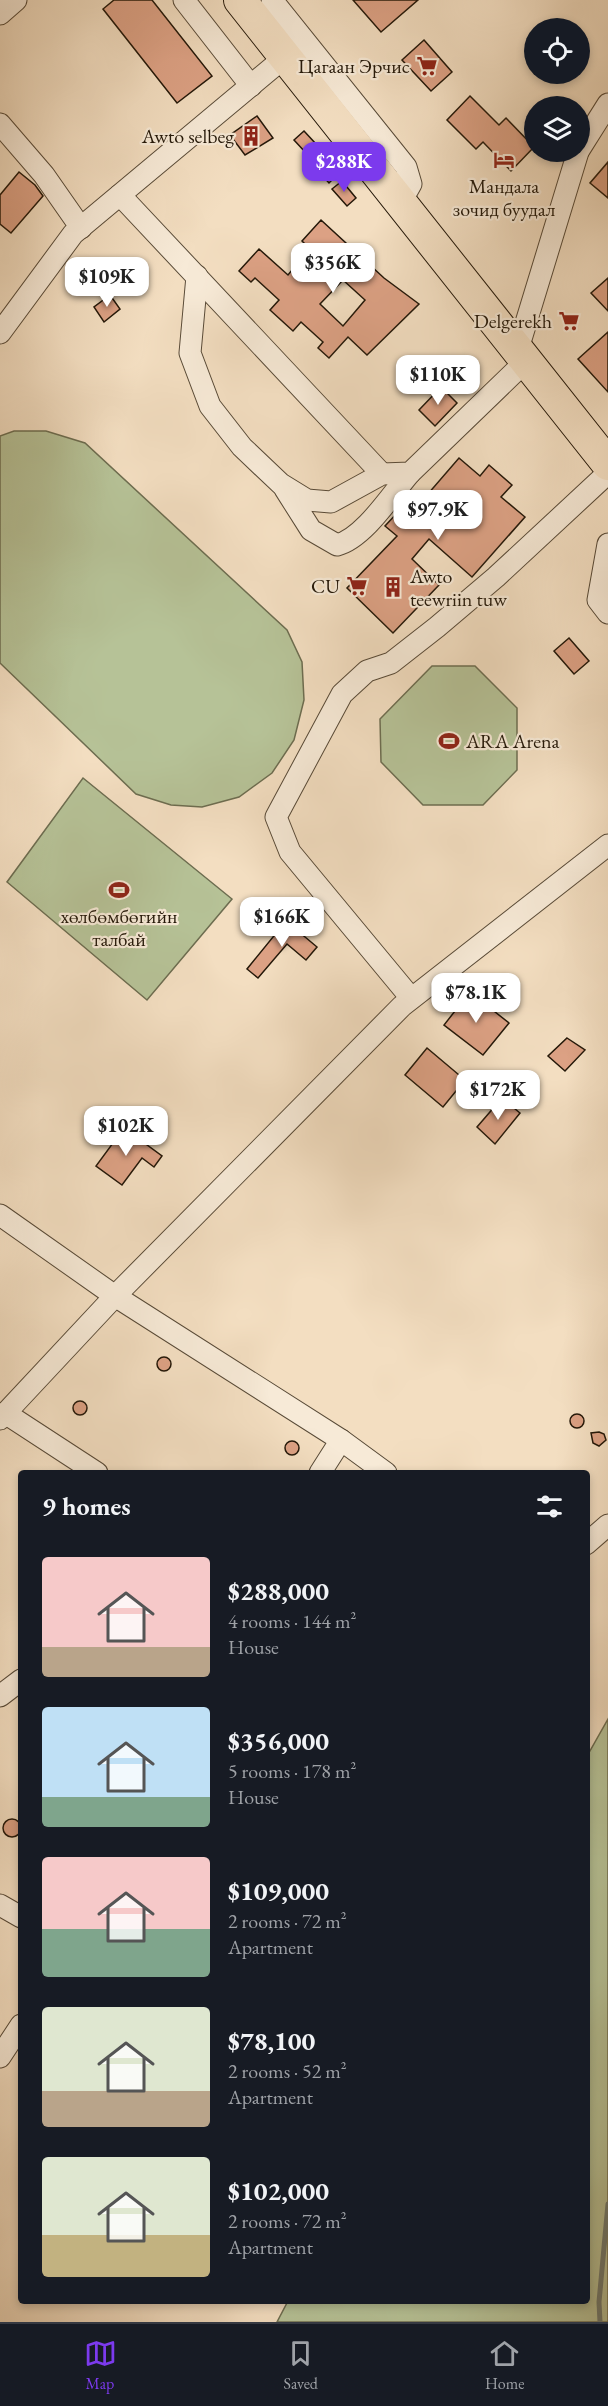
<!DOCTYPE html>
<html lang="en">
<head>
<meta charset="utf-8">
<style>
	body { margin:0; font-family:"EB Garamond",serif; background:#20242c; color:#f1f3f6; height:100vh; display:flex; flex-direction:column; font-size:22px; white-space:nowrap }
	* { box-sizing:border-box; margin:0 }
	p { font-size:20px; color:#9ea1a6 }
	.icon { flex:none; width:33px; height:33px; fill:none; stroke:currentColor; stroke-width:2; stroke-linecap:round; stroke-linejoin:round }
	.map { position:relative; flex:1; overflow:hidden }
	.details { position:absolute; left:18px; top:1470px; width:572px; height:834px; display:flex; flex-direction:column; background:#171b24; border-radius:6px; box-shadow:0 3px 9px #0003 }
	.details>* { flex:none }
	.buttons { position:absolute; left:524px; top:18px; display:grid; gap:12px }
	.buttons a { display:grid; place-items:center; width:66px; height:66px; border-radius:50%; background:#171b24; box-shadow:0 3px 9px #0003; font-size:30px }
	.price { position:absolute; translate:-50% -51px; padding:0 14px; border-radius:12px; background:#fff; color:#222; font-size:20px; line-height:39px; filter:drop-shadow(0 2px 3px #0008) }
	.price::after { content:''; position:absolute; left:50%; top:36px; width:18px; height:14px; margin-left:-9px; background:inherit; clip-path:polygon(0 0,100% 0,50% 100%) }
	.price.on { background:#7c3aed; color:#fff }
	ul { padding:0; list-style:none }
	li { display:flex; align-items:center; gap:18px; height:150px; padding:0 24px }
	li span { display:grid; place-items:center; flex:none; width:168px; height:120px; border-radius:6px; color:#555 }
	li>.icon { margin-inline-start:auto }
	span .icon { width:72px; height:72px; fill:#fffc; stroke-width:1 }
	li b { font-size:26px }
	h2 { display:flex; justify-content:space-between; align-items:center; height:72px; padding:0 24px; font-size:26px }
	.dock { display:flex; justify-content:space-around; align-items:center; height:84px; border-top:2px solid #363941; background:#171b24; font-size:16px; color:#9ea1a6 }
	.dock a { display:grid; justify-items:center; gap:3px }
	.dock .on { color:#7c3aed }
	.map>svg:first-child { display:block }
	.green { fill:#b6c297; stroke:#6d6d50; stroke-width:1.5 }
	.lines { fill:none; stroke-linecap:round; stroke-linejoin:round }
	.stream { stroke:#6c7a71; stroke-width:5 }
	.building { fill:#dca184; stroke:#241809; stroke-width:1.5; fill-rule:evenodd }
	.minor-casing { stroke:#584a37; stroke-width:23 }
	.highway-casing { stroke:#241809; stroke-width:34 }
	.minor { stroke:#f7ead7; stroke-width:21 }
	.highway { stroke:#f3dec1; stroke-width:32 }
	.labels { text-anchor:middle; stroke-width:4.5; stroke-linejoin:round; paint-order:stroke }
	.poi-label { font-size:20px; fill:#241809; stroke:#f7ead7; text-anchor:end }
</style>
</head>
<body>
<div class="map">
<svg width="608" height="2322" viewBox="0 0 608 2322">
	<rect width="100%" height="100%" fill="#f3dec1"/>
	<filter id="stains"><feTurbulence type="fractalNoise" baseFrequency=".00333" numOctaves="4"/><feColorMatrix values="0 0 0 0 .2 0 0 0 0 .09 0 0 0 0 .02 0 0 0 .5 -.17"/></filter>
	<radialGradient id="worn" r=".72"><stop offset=".6" stop-color="#630" stop-opacity="0"/><stop offset="1" stop-color="#630" stop-opacity=".3"/></radialGradient>
	<g class="green">
		<path d="M14,431h32l39,12 202,187 15,32 2,38 -10,40 -22,33 -33,24 -37,10 -31,-2 -35,-11 -136,-131v-227z"/>
		<path d="M432,666h43l42,42v62l-34,35h-60l-42,-43 -1,-43z"/>
		<path d="M83,778l149,121 -85,101 -140,-118z"/>
		<path d="M608,1719v603h-331l11,-21h298v-543z"/>
	</g>
	<g class="lines">
		<path class="stream" d="M600,2322l-1,-20 9,-98"/>
	</g>
	<g class="building">
		<path d="M114,0h38l60,76 -35,27 -74,-94z"/>
		<path d="M353,0h65l-37,32z"/>
		<path d="M424,40l28,32 -21,19 -29,-31z"/>
		<path d="M470,96l29,29 7,-7 28,29 -23,24 -28,-29 -7,7 -29,-29z"/>
		<path d="M257,116l16,22 -28,17 -15,-20z"/>
		<path d="M304,131l12,13 -10,9 -12,-13z"/>
		<path d="M323,156l16,17 -10,10 -16,-18z"/>
		<path d="M608,162v36l-18,-15z"/>
		<path d="M19,172l16,13 8,11 -32,37 -11,-9v-29z"/>
		<path d="M342,181l14,17 -9,8 -15,-17z"/>
		<path d="M321,220l63,58 35,26 -52,51 -19,-18 -19,21 -11,-10 5,-6 -22,-20 -8,9 -23,-21 9,-10 -24,-22 -4,4 -12,-11 20,-22 29,26 4,-5 7,7 19,-20 -16,-16zM343,280l22,20 -22,26 -23,-22z"/>
		<path d="M608,278v33l-17,-18z"/>
		<path d="M110,295l10,14 -16,13 -10,-15z"/>
		<path d="M608,332v60l-30,-33z"/>
		<path d="M441,387l16,16 -22,23 -16,-16z"/>
		<path d="M459,458l21,18 9,-11 23,20 -11,12 24,20 -53,60 -43,-38 -17,20 27,26 -46,48 -46,-45 50,-52 -12,-10 15,-16 8,7z"/>
		<path d="M569,638l20,23 -15,13 -20,-23z"/>
		<path d="M286,921l31,26 -11,13 -19,-16 -29,34 -11,-9z"/>
		<path d="M470,992l39,31 -26,32 -39,-30z"/>
		<path d="M567,1038l18,12 -20,21 -17,-15z"/>
		<path d="M427,1048l38,32 -22,27 -38,-32z"/>
		<path d="M502,1098l18,15 -25,31 -18,-17z"/>
		<path d="M124,1128l38,28 -8,11 -12,-9 -20,27 -26,-19z"/>
		<circle cx="164" cy="1364" r="7"/>
		<circle cx="80" cy="1408" r="7"/>
		<circle cx="577" cy="1421" r="7"/>
		<path d="M599,1432l5,2 2,6 -7,6 -6,-3 -2,-10z"/>
		<circle cx="292" cy="1448" r="7"/>
		<circle cx="12" cy="1828" r="9"/>
	</g>
	<g class="lines">
		<g class="minor-casing">
			<g id="minor">
				<path d="M184,0l67,86"/>
				<path d="M272,0l134,167 5,17 -10,18"/>
				<path d="M0,14l16,-14"/>
				<path d="M0,124l44,51 37,53"/>
				<path d="M579,150l29,-46"/>
				<path d="M120,195l262,279"/>
				<path d="M197,276l-7,77 20,53 32,41 39,37 26,16 24,2 51,-28 28,-1 117,-113"/>
				<path d="M0,333l73,-99 212,-177"/>
				<path d="M518,349l60,-197"/>
				<path d="M285,489l26,41 26,15c27,-7 54,-50 73,-72"/>
				<path d="M608,544l-10,56 10,13"/>
				<path d="M411,998l-121,-146 -14,-35 66,-123 25,-23 24,-8 46,-36 59,-50 112,-104"/>
				<path d="M0,1215l115,81 226,144 45,33"/>
				<path d="M5,1413l92,60"/>
				<path d="M0,1419l115,-123 287,-290 206,-161"/>
				<path d="M320,1473l21,-33"/>
				<path d="M586,1544l22,-19"/>
				<path d="M0,1696l21,-16"/>
				<path d="M0,1905l21,12"/>
				<path d="M0,2057l21,-32"/>
			</g>
		</g>
		<g class="highway-casing">
			<path id="highway" d="M240,0l368,464"/>
		</g>
		<use href="#minor" class="minor"/>
		<use href="#highway" class="highway"/>
	</g>
	<defs>
		<g id="supermarket-bare" transform="scale(1.62)"><path d="M-6-5.5h2.5l.6 2H6L4.5 2H-2.5L-4.4-4H-6ZM-1.5 3.2a1.3 1.3 0 1 0 .1 0ZM3 3.2a1.3 1.3 0 1 0 .1 0Z" fill="#8f2418" stroke="#f7ead7" stroke-width="2.5" paint-order="stroke"/></g>
		<g id="building-bare" transform="scale(1.62)"><path d="M-4-6H4V6H1V3H-1V6H-4ZM-2.5-4.3h1.7v1.8h-1.7ZM.8-4.3h1.7v1.8H.8ZM-2.5-1h1.7V.8h-1.7ZM.8-1h1.7V.8H.8Z" fill="#8f2418" stroke="#f7ead7" stroke-width="2.5" paint-order="stroke"/></g>
		<g id="hotel-bare" transform="scale(1.62)"><path d="M-6-4.5h1.5V1H6V5H4.5V3h-9V5H-6ZM-4 0a1.8 1.8 0 1 1 3.6 0ZM.5 0V-2.5h3Q6-2.5 6 0Z" fill="#8f2418" stroke="#f7ead7" stroke-width="2.5" paint-order="stroke"/></g>
		<g id="stadium-bare" transform="scale(1.62)"><path d="M0-5a6.5 5 0 1 0 0 10a6.5 5 0 1 0 0-10ZM-3.5-1.8h7v3.6h-7Z" fill="#8f2418" stroke="#f7ead7" stroke-width="2.5" paint-order="stroke"/></g>
	</defs>
	<g fill-rule="evenodd">
		<use href="#supermarket-bare" x="427" y="66"/>
		<use href="#building-bare" x="251" y="136"/>
		<use href="#hotel-bare" x="504" y="160"/>
		<use href="#supermarket-bare" x="569" y="321"/>
		<use href="#supermarket-bare" x="357" y="586"/>
		<use href="#building-bare" x="393" y="587"/>
		<use href="#stadium-bare" x="449" y="741"/>
		<use href="#stadium-bare" x="119" y="890"/>
	</g>
	<g class="labels">
		<g class="poi-label">
			<text x="410" y="73">Цагаан Эрчис</text>
			<text x="234" y="143">Awto selbeg</text>
			<text x="504" y="193" text-anchor="middle">Мандала<tspan x="504" dy="23">зочид буудал</tspan></text>
			<text x="552" y="328">Delgerekh</text>
			<text x="410" y="583" text-anchor="start">Awto<tspan x="410" dy="23">teewriin tuw</tspan></text>
			<text x="340" y="593">CU</text>
			<text x="466" y="748" text-anchor="start">ARA Arena</text>
			<text x="119" y="923" text-anchor="middle">хөлбөмбөгийн<tspan x="119" dy="23">талбай</tspan></text>
		</g>
	</g>
	<rect width="100%" height="100%" filter="url(#stains)"/>
	<rect width="100%" height="100%" fill="url(#worn)"/>
</svg>
<div class="buttons">
<a><svg class="icon" aria-label="locate" viewBox="0 0 24 24"><circle cx="12" cy="12" r="6"/><path d="M12 2v4M12 18v4M2 12h4M18 12h4"/></svg></a>
<a><svg class="icon" aria-label="layers" viewBox="0 0 24 24"><path d="M12 4l9 5-9 5-9-5zM3 14l9 5 9-5"/></svg></a>
</div>
<b class="price on" style="left:344px;top:193px">$288K</b>
<b class="price" style="left:333px;top:294px">$356K</b>
<b class="price" style="left:107px;top:308px">$109K</b>
<b class="price" style="left:438px;top:406px">$110K</b>
<b class="price" style="left:438px;top:541px">$97.9K</b>
<b class="price" style="left:282px;top:948px">$166K</b>
<b class="price" style="left:476px;top:1024px">$78.1K</b>
<b class="price" style="left:498px;top:1121px">$172K</b>
<b class="price" style="left:126px;top:1157px">$102K</b>
<section class="details">
<h2>9 homes<svg class="icon" aria-label="filters" viewBox="0 0 24 24"><path d="M4 7h16M4 17h16"/><circle cx="9" cy="7" r="2"/><circle cx="15" cy="17" r="2"/></svg></h2>
<ul>
<li><span style="background:linear-gradient(#f6c9c9 75%,#b9a48a 0)"><svg class="icon" aria-label="home" viewBox="0 0 24 24"><path d="M3 11l9-7 9 7M6 9v11h12V9"/></svg></span><div><b>$288,000</b><p>4 rooms · 144 m²</p><p>House</p></div></li>
<li><span style="background:linear-gradient(#bfe0f5 75%,#7fa58c 0)"><svg class="icon" aria-label="home" viewBox="0 0 24 24"><path d="M3 11l9-7 9 7M6 9v11h12V9"/></svg></span><div><b>$356,000</b><p>5 rooms · 178 m²</p><p>House</p></div></li>
<li><span style="background:linear-gradient(#f6c9c9 60%,#7fa58c 0)"><svg class="icon" aria-label="home" viewBox="0 0 24 24"><path d="M3 11l9-7 9 7M6 9v11h12V9"/></svg></span><div><b>$109,000</b><p>2 rooms · 72 m²</p><p>Apartment</p></div></li>
<li><span style="background:linear-gradient(#dfe7d0 70%,#b9a48a 0)"><svg class="icon" aria-label="home" viewBox="0 0 24 24"><path d="M3 11l9-7 9 7M6 9v11h12V9"/></svg></span><div><b>$78,100</b><p>2 rooms · 52 m²</p><p>Apartment</p></div></li>
<li><span style="background:linear-gradient(#dfe7d0 65%,#c2b280 0)"><svg class="icon" aria-label="home" viewBox="0 0 24 24"><path d="M3 11l9-7 9 7M6 9v11h12V9"/></svg></span><div><b>$102,000</b><p>2 rooms · 72 m²</p><p>Apartment</p></div></li>
</ul>
</section>
</div>
<nav class="dock">
<a class="on"><svg class="icon" aria-label="map" viewBox="0 0 24 24"><path d="M3 6l6-2 6 2 6-2v14l-6 2-6-2-6 2zM9 4v14M15 6v14"/></svg>Map</a>
<a><svg class="icon" aria-label="saved" viewBox="0 0 24 24"><path d="M7 4h10v16l-5-4-5 4z"/></svg>Saved</a>
<a><svg class="icon" aria-label="home" viewBox="0 0 24 24"><path d="M3 11l9-7 9 7M6 9v11h12V9"/></svg>Home</a>
</nav>
</body>
</html>
